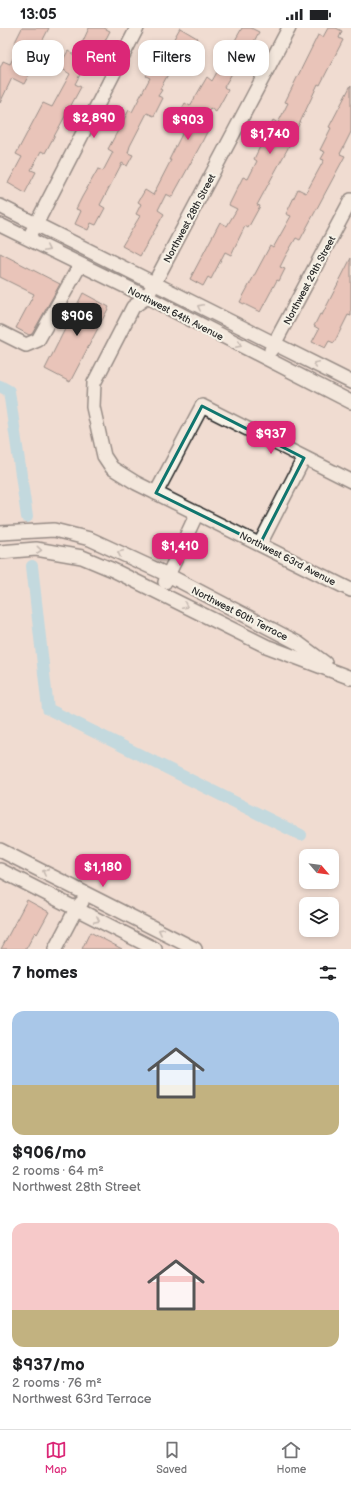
<!DOCTYPE html>
<html lang="en">
<head>
<meta charset="utf-8">
<style>
	body { margin:0; font-family:"Balsamiq Sans",sans-serif; background:#f6f6f6; color:#202124; height:100vh; display:flex; flex-direction:column; font-size:15px; white-space:nowrap }
	* { box-sizing:border-box; margin:0 }
	p { font-size:13px; color:#757577 }
	.icon { flex:none; width:22px; height:22px; fill:none; stroke:currentColor; stroke-width:2; stroke-linecap:round; stroke-linejoin:round }
	.map { position:relative; height:921px; overflow:hidden }
	.details { display:flex; flex-direction:column; background:#fff; flex:1 }
	.details>* { flex:none }
	.guide { position:absolute; left:12px; top:12px; width:327px; height:36px; display:flex; gap:8px }
	.needle { width:26px; rotate:118deg }
	.tools { position:absolute; left:299px; top:821px; display:grid; gap:8px }
	.tools a { display:grid; place-items:center; width:40px; height:40px; border-radius:8px; background:#fff; box-shadow:0 2px 6px #0003; font-size:20px }
	.price { position:absolute; translate:-50% -34px; padding:0 9px; border-radius:8px; background:#db2777; color:#fff; font-size:13px; line-height:26px; filter:drop-shadow(0 1px 2px #0008) }
	.price::after { content:''; position:absolute; left:50%; top:24px; width:12px; height:9px; margin-left:-6px; background:inherit; clip-path:polygon(0 0,100% 0,50% 100%) }
	.price.active { background:#222; color:#fff }
	ul { padding:0; list-style:none }
	li { display:grid; align-content:center; gap:8px; height:212px; padding:0 12px }
	li span { display:grid; place-items:center; height:124px; border-radius:12px; color:#555 }
	li>.icon { margin-inline-start:auto }
	span .icon { width:72px; height:72px; fill:#fffc; stroke-width:1 }
	li b { font-size:17px }
	h2 { display:flex; justify-content:space-between; align-items:center; height:48px; padding:0 12px; font-size:17px }
	.tag { padding:0 14px; border-radius:12px; background:#fff; box-shadow:0 2px 6px #0003; font-size:14px; line-height:36px }
	.tag.active { background:#db2777; color:#fff }
	.status { display:flex; justify-content:space-between; align-items:center; height:28px; padding:0 20px; background:#fff; direction:ltr }
	.status svg { height:11px; fill:currentColor }
	.menu { display:flex; justify-content:space-around; align-items:center; height:56px; border-top:1px solid #e0e0e0; background:#fff; font-size:11px; color:#757577 }
	.menu a { display:grid; justify-items:center; gap:2px }
	.menu .active { color:#db2777 }
	.map>svg:first-child { display:block }
	.lines { fill:none; stroke-linecap:round; stroke-linejoin:round }
	.canal { stroke:#8cd5ed; stroke-width:12 }
	.building { fill:#e0a79b; stroke:#2b2b2b }
	.minor-casing { stroke:#2b2b2b; stroke-width:16 }
	.minor { stroke:#f7f3e8; stroke-width:13 }
	.oneway { stroke:#918f8a }
	.marked { fill:none; stroke:#0f766e; stroke-width:3; stroke-linejoin:round }
	.labels { text-anchor:middle; stroke-width:4; stroke-linejoin:round; paint-order:stroke }
	.street-label { font-size:10px; fill:#2b2b2b; stroke:#f7f3e8 }
</style>
</head>
<body>
<div class="status"><b>13:05</b><svg viewBox="0 0 49 12"><path d="M0 12V9h3v3zM5 12V6h3v6zM10 12V3h3v9zM15 12V0h3v12zM26 1h20v11H26zM47 4h2v5h-2z"/></svg></div>
<div class="map">
<svg width="351" height="921" viewBox="0 0 351 921">
	<rect width="100%" height="100%" fill="#f0dcd1"/>
	<filter id="ink" filterUnits="userSpaceOnUse"><feTurbulence type="fractalNoise" baseFrequency=".025" numOctaves="2"/><feDisplacementMap in="SourceGraphic" scale="8" xChannelSelector="R" yChannelSelector="G"/><feConvolveMatrix kernelMatrix="1 2 1 2 8 2 1 2 1" color-interpolation-filters="sRGB"/></filter>
	<g filter="url(#ink)">
		<g class="lines">
			<g class="canal">
				<path d="M0,358l9,5 18,126"/>
				<path d="M32,538l16,143 253,126"/>
			</g>
		</g>
		<g class="building">
			<path d="M22,0h27l-17,33 3,2 -11,21 -12,-6 -12,25v-35l3,-7 7,3 9,-17 -5,-3z"/>
			<path d="M89,0h15l6,3 -20,39 -6,-3 -9,17 6,3 -36,66 -4,-2 -10,19 5,2 -11,21 -17,-10 14,-26 -6,-3 27,-51 9,4 18,-33 -11,-7 9,-16 8,5z"/>
			<path d="M180,0l17,10 -13,22 -6,-4 -18,33 2,1 -4,6 5,2 -9,18 -7,-3 -17,33 -2,7 5,2 -6,11 -5,-3 -22,42 5,3 -9,17 -5,-2 -3,7 -13,-6 6,-13 -5,-2 6,-12 16,-28 5,2 10,-19 -5,-3 21,-39 3,2 18,-34 -4,-2 13,-23 5,3z"/>
			<path d="M242,0h9l8,4 -21,40 -4,-2 -10,17 4,3 -12,22 -6,-4 -8,17 7,3 -9,18 -28,51 -6,-3 -8,16 6,4 -24,42 -18,-10 18,-30 -4,-2 5,-10 -3,-2 7,-12 8,5 18,-35h-2l15,-30 -10,-6 11,-21 5,3 17,-29 5,4z"/>
			<path d="M328,0h8l6,3 -3,7 4,2 -23,45 -2,-1 -30,64 -31,57 3,1 -12,22 -3,-2 -14,29 -6,-3 -14,27 -3,-2 -5,9 -13,-7 30,-57 7,4 10,-17 -8,-4 14,-28 5,2 9,-18 -3,-2 19,-39 5,3 10,-20 -3,-1 33,-67 5,2z"/>
			<path d="M351,57v47l-11,22 5,2 -45,84 -4,-2 -11,19 -5,10 5,2 -6,12 -2,-1 -17,32 -20,-10 30,-56 3,2 18,-32 -5,-2 12,-25 8,4 18,-33 -3,-1 4,-7 -5,-2 11,-22 -2,-1z"/>
			<path d="M0,225l60,31 -28,50 -3,1 -13,-7 18,-34 -34,-17z"/>
			<path d="M351,230v58l-3,-1 -14,28 -5,-2 -4,7 -13,-6 7,-13 -5,-3 6,-12 2,1z"/>
			<path d="M83,265l26,14 -39,75 -25,-13z"/>
			<path d="M27,872l22,12 -12,22 -2,-2 -9,17h-25z"/>
			<path d="M90,904l32,17h-40z"/>
		</g>
		<g class="lines">
			<g class="minor-casing">
				<g id="minor">
					<path d="M289,0l-142,269 -14,10 -39,76 -1,24 11,49 8,12 24,15 215,107"/>
					<path d="M0,178l351,176"/>
					<path d="M0,197l147,72 204,105"/>
					<path d="M32,204l105,-204"/>
					<path d="M0,304l26,13 12,-5 42,-75"/>
					<path d="M271,322l80,-150"/>
					<path d="M156,465l46,-87 149,75"/>
					<path d="M0,505l54,-3 36,9 78,36 130,68 27,20"/>
					<path d="M260,516l44,-86"/>
					<path d="M0,524l36,-3 46,8 31,13 153,76 85,32"/>
					<path d="M165,554l32,-69"/>
					<path d="M0,822l195,99"/>
					<path d="M0,842l155,79"/>
					<path d="M55,921l21,-40 6,-7"/>
				</g>
			</g>
			<use href="#minor" class="minor"/>
		</g>
		<defs><path id="oneway-chevron" d="M-2-3.5L2.5 0L-2 3.5" fill="none" stroke-width="1.6" stroke-linecap="round" stroke-linejoin="round"/></defs>
		<g class="oneway">
			<use href="#oneway-chevron" transform="translate(47 221) rotate(26)"/>
			<use href="#oneway-chevron" transform="translate(200 279) rotate(-153)"/>
			<use href="#oneway-chevron" transform="translate(239 317) rotate(27)"/>
			<use href="#oneway-chevron" transform="translate(316 336) rotate(-154)"/>
			<use href="#oneway-chevron" transform="translate(39 522) rotate(5)"/>
			<use href="#oneway-chevron" transform="translate(120 525) rotate(-155)"/>
			<use href="#oneway-chevron" transform="translate(185 578) rotate(26)"/>
			<use href="#oneway-chevron" transform="translate(45 844) rotate(-153)"/>
			<use href="#oneway-chevron" transform="translate(97 892) rotate(27)"/>
			<use href="#oneway-chevron" transform="translate(161 903) rotate(-153)"/>
		</g>
	</g>
	<path d="M0 0H351V921H0ZM202,378l102,52 -44,86 -104,-51z" fill="#f0dcd1" fill-opacity=".55" fill-rule="evenodd"/>
	<path class="marked" d="M202,378l102,52 -44,86 -104,-51z"/>
	<g class="labels">
		<g class="street-label">
			<text transform="translate(189 190) rotate(-62)" y="4">Northwest 28th Street</text>
			<text transform="translate(309 252) rotate(-62)" y="4">Northwest 29th Street</text>
			<text transform="translate(176 285) rotate(27)" y="4">Northwest 64th Avenue</text>
			<text transform="translate(288 530) rotate(27)" y="4">Northwest 63rd Avenue</text>
			<text transform="translate(240 585) rotate(27)" y="4">Northwest 60th Terrace</text>
		</g>
	</g>
</svg>
<div class="tools">
<a><svg class="needle" viewBox="-14 -14 28 28"><path d="M0-13l5 13h-10z" fill="#e53935"/><path d="M0 13l5-13h-10z" fill="#757577"/></svg></a>
<a><svg class="icon" aria-label="layers" viewBox="0 0 24 24"><path d="M12 4l9 5-9 5-9-5zM3 14l9 5 9-5"/></svg></a>
</div>
<b class="price" style="left:94px;top:111px">$2,890</b>
<b class="price" style="left:188px;top:113px">$903</b>
<b class="price" style="left:270px;top:127px">$1,740</b>
<b class="price active" style="left:77px;top:309px">$906</b>
<b class="price" style="left:271px;top:427px">$937</b>
<b class="price" style="left:180px;top:539px">$1,410</b>
<b class="price" style="left:103px;top:860px">$1,180</b>
<div class="guide">
<a class="tag">Buy</a>
<a class="tag active">Rent</a>
<a class="tag">Filters</a>
<a class="tag">New</a>
</div>
</div>
<section class="details">
<h2>7 homes<svg class="icon" aria-label="filters" viewBox="0 0 24 24"><path d="M4 7h16M4 17h16"/><circle cx="9" cy="7" r="2"/><circle cx="15" cy="17" r="2"/></svg></h2>
<ul>
<li><span style="background:linear-gradient(#a9c7e8 60%,#c2b280 0)"><svg class="icon" aria-label="home" viewBox="0 0 24 24"><path d="M3 11l9-7 9 7M6 9v11h12V9"/></svg></span><div><b>$906/mo</b><p>2 rooms · 64 m²</p><p>Northwest 28th Street</p></div></li>
<li><span style="background:linear-gradient(#f6c9c9 70%,#c2b280 0)"><svg class="icon" aria-label="home" viewBox="0 0 24 24"><path d="M3 11l9-7 9 7M6 9v11h12V9"/></svg></span><div><b>$937/mo</b><p>2 rooms · 76 m²</p><p>Northwest 63rd Terrace</p></div></li>
</ul>
</section>
<nav class="menu">
<a class="active"><svg class="icon" aria-label="map" viewBox="0 0 24 24"><path d="M3 6l6-2 6 2 6-2v14l-6 2-6-2-6 2zM9 4v14M15 6v14"/></svg>Map</a>
<a><svg class="icon" aria-label="saved" viewBox="0 0 24 24"><path d="M7 4h10v16l-5-4-5 4z"/></svg>Saved</a>
<a><svg class="icon" aria-label="home" viewBox="0 0 24 24"><path d="M3 11l9-7 9 7M6 9v11h12V9"/></svg>Home</a>
</nav>
</body>
</html>
